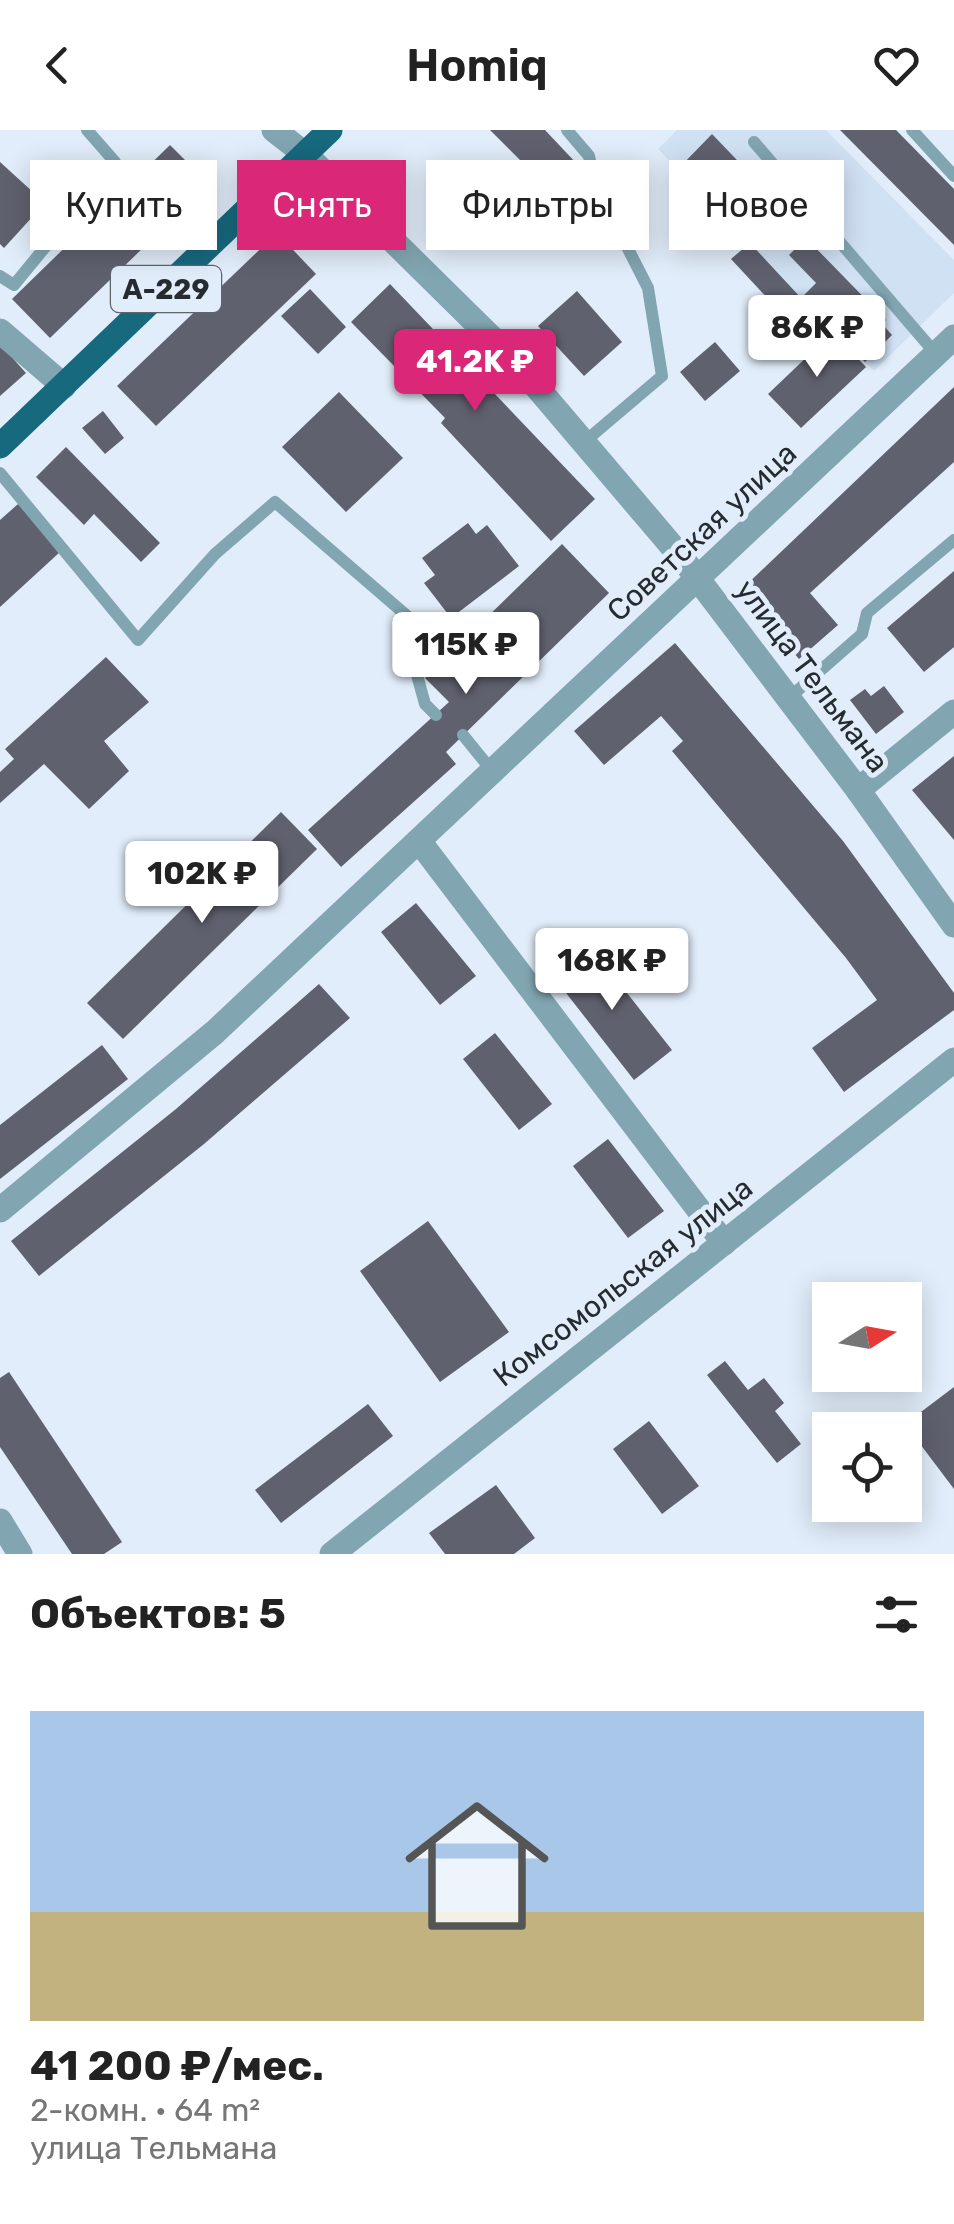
<!DOCTYPE html>
<html lang="ru">
<head>
<meta charset="utf-8">
<style>
	body { margin:0; font-family:Rubik,sans-serif; background:#f6f6f6; color:#222; height:100vh; display:flex; flex-direction:column; font-size:38px; white-space:nowrap }
	* { box-sizing:border-box; margin:0 }
	p { font-size:32px; color:#767676 }
	.icon { flex:none; width:55px; height:55px; fill:none; stroke:currentColor; stroke-width:2; stroke-linecap:round; stroke-linejoin:round }
	.map { position:relative; height:1424px; overflow:hidden }
	.sheet { display:flex; flex-direction:column; background:#fff; flex:1 }
	.sheet>* { flex:none }
	.hud { position:absolute; left:30px; top:30px; width:895px; height:90px; display:flex; gap:20px }
	.needle { width:65px; rotate:79deg }
	.fabs { position:absolute; left:812px; top:1152px; display:grid; gap:20px }
	.fabs a { display:grid; place-items:center; width:110px; height:110px; border-radius:0px; background:#fff; box-shadow:0 5px 25px #0003; font-size:50px }
	.price { position:absolute; translate:-50% -85px; padding:0 22px; border-radius:10px; background:#fff; color:#222; font-size:32px; line-height:65px; filter:drop-shadow(0 2px 5px #0008) }
	.price::after { content:''; position:absolute; left:50%; top:60px; width:30px; height:22px; margin-left:-15px; background:inherit; clip-path:polygon(0 0,100% 0,50% 100%) }
	.price.current { background:#db2777; color:#fff }
	ul { padding:0; list-style:none }
	li { display:grid; align-content:center; gap:20px; height:530px; padding:0 30px }
	li span { display:grid; place-items:center; height:310px; border-radius:0px; color:#555 }
	li>.icon { margin-inline-start:auto }
	span .icon { width:180px; height:180px; fill:#fffc; stroke-width:1 }
	li b { font-size:42px }
	h2 { display:flex; justify-content:space-between; align-items:center; height:120px; padding:0 30px; font-size:42px }
	.tag { padding:0 35px; border-radius:0px; background:#fff; box-shadow:0 5px 25px #0003; font-size:35px; line-height:90px }
	.tag.current { background:#db2777; color:#fff }
	header { display:flex; justify-content:space-between; align-items:center; height:130px; padding:0 30px; background:#fff; font-size:45px; font-weight:600 }
	.map>svg:first-child { display:block }
	.built { fill:#d1e1f4 }
	.building { fill:#60616f }
	.lines { fill:none; stroke-linecap:round; stroke-linejoin:round }
	.lane { stroke:#81a5b1; stroke-width:12 }
	.street { stroke:#81a5b1; stroke-width:25 }
	.primary { stroke:#17697e; stroke-width:25 }
	.labels { text-anchor:middle; stroke-width:10; stroke-linejoin:round; paint-order:stroke }
	.shield { fill:#e1edfa; stroke:#5e656c; stroke-width:2.5 }
	.shield-label { font-size:28px; font-weight:bold; fill:#262b2f }
	.street-label { font-size:30px; fill:#262b2f; stroke:#e1edfa }
</style>
</head>
<body>
<header><svg class="icon" aria-label="back" viewBox="0 0 24 24"><path d="M15 5l-7 7 7 7"/></svg>Homiq<svg class="icon" aria-label="heart" viewBox="0 0 24 24"><path d="M12 20l-8-8c-3-5 5-10 8-4 3-6 11-1 8 4z"/></svg></header>
<div class="map">
<svg width="954" height="1424" viewBox="0 0 954 1424">
	<rect width="100%" height="100%" fill="#e1edfa"/>
	<path class="built" d="M677,0h149l128,130v33l-80,78 -71,-71 -19,16 -53,-57 17,-16 -90,-94z"/>
	<g class="building">
		<path d="M490,0h55l32,34 -27,26z"/>
		<path d="M840,0h56l58,59v56z"/>
		<path d="M712,4l67,70 -34,37 -67,-72z"/>
		<path d="M170,15l39,39 -159,154 -38,-39z"/>
		<path d="M0,32l45,41 -41,45 -4,-4z"/>
		<path d="M277,103l39,41 -160,152 -39,-40z"/>
		<path d="M806,108l80,82 -4,4 10,11 -27,27 -16,-16 7,-7 -18,-17 -7,6 -29,-31 14,-14 -27,-28z"/>
		<path d="M750,113l52,56 -18,17 -53,-57z"/>
		<path d="M390,154l205,215 -44,42 -110,-118 4,-5 -94,-96z"/>
		<path d="M310,159l36,38 -28,27 -37,-38z"/>
		<path d="M577,161l45,51 -38,34 -46,-50z"/>
		<path d="M833,202l33,35 -65,61 -33,-34z"/>
		<path d="M715,212l25,29 -35,30 -25,-29z"/>
		<path d="M0,214l26,29 -26,23z"/>
		<path d="M954,257v75l-144,131 28,32 -39,34 -59,-68z"/>
		<path d="M339,262l64,66 -57,54 -64,-65z"/>
		<path d="M103,281l21,27 -19,16 -23,-26z"/>
		<path d="M66,317l94,96 -19,19 -47,-48 -10,11 -48,-48z"/>
		<path d="M18,374l42,48 -60,55v-87z"/>
		<path d="M468,393l8,11 11,-9 32,41 -68,52 -27,-35 11,-8 -13,-17z"/>
		<path d="M562,414l47,49 -163,159 10,12 -115,103 -33,-37 141,-128 -24,-24z"/>
		<path d="M954,441v76l-30,25 -37,-44z"/>
		<path d="M675,513l168,198 111,152v17l-110,82 -32,-44 65,-48 -31,-42 -174,-207 11,-10 -22,-25 -57,49 -30,-34z"/>
		<path d="M106,527l43,45 -45,39 25,30 -40,38 -45,-45 -44,39v-31l14,-13 -9,-10z"/>
		<path d="M884,556l20,26 -28,22 -26,-34 15,-11 6,7z"/>
		<path d="M954,626v84l-42,-50z"/>
		<path d="M281,682l36,37 -194,190 -36,-36z"/>
		<path d="M416,773l60,73 -36,29 -59,-73z"/>
		<path d="M589,815l83,105 -38,30 -82,-105z"/>
		<path d="M319,854l31,34 -146,126 -165,132 -28,-35 165,-132z"/>
		<path d="M495,903l57,71 -33,26 -56,-71z"/>
		<path d="M102,915l26,34 -128,100v-54z"/>
		<path d="M608,1009l56,72 -36,27 -55,-72z"/>
		<path d="M428,1091l81,111 -69,50 -80,-111z"/>
		<path d="M725,1231l23,29 16,-12 20,25 -9,8 26,33 -24,19 -70,-88z"/>
		<path d="M9,1242l113,170 -18,12h-32l-72,-107v-69z"/>
		<path d="M954,1257v102l-49,-65z"/>
		<path d="M368,1274l25,32 -112,87 -26,-33z"/>
		<path d="M649,1291l50,65 -37,28 -49,-65z"/>
		<path d="M496,1355l39,53 -21,16h-69l-16,-21z"/>
	</g>
	<g class="lines">
		<g class="lane">
			<path d="M567,0l22,26 6,28 53,104 14,88 -79,67"/>
			<path d="M912,0l42,46"/>
			<path d="M754,12l182,212"/>
			<path d="M0,146l14,9 101,-123 -28,-32"/>
			<path d="M0,343l138,167 77,-86 60,-52 167,144 -25,29 8,29 11,11"/>
			<path d="M789,568l73,-64 5,-21 87,-73"/>
			<path d="M463,605l30,37"/>
		</g>
		<g class="street">
			<path d="M274,0l32,25 207,204 169,199 176,232 96,135"/>
			<path d="M0,201l64,55"/>
			<path d="M858,660l96,-78"/>
			<path d="M419,711l305,402"/>
			<path d="M0,1080l215,-178 739,-695"/>
			<path d="M0,1391l20,33"/>
			<path d="M332,1424l622,-494"/>
		</g>
		<path class="primary" d="M0,316l330,-316"/>
	</g>
	<g class="labels">
		<rect class="shield" x="111" y="136" width="110" height="46" rx="8"/>
		<g class="shield-label">
			<text x="166" y="169">А-229</text>
		</g>
		<g class="street-label">
			<text transform="translate(702 402) rotate(-43)" y="10">Советская улица</text>
			<text transform="translate(812 546) rotate(53)" y="10">улица Тельмана</text>
			<text transform="translate(623 1152) rotate(-38)" y="10">Комсомольская улица</text>
		</g>
	</g>
</svg>
<div class="fabs">
<a><svg class="needle" viewBox="-14 -14 28 28"><path d="M0-13l5 13h-10z" fill="#e53935"/><path d="M0 13l5-13h-10z" fill="#767676"/></svg></a>
<a><svg class="icon" aria-label="locate" viewBox="0 0 24 24"><circle cx="12" cy="12" r="6"/><path d="M12 2v4M12 18v4M2 12h4M18 12h4"/></svg></a>
</div>
<b class="price" style="left:817px;top:250px">86K ₽</b>
<b class="price current" style="left:475px;top:284px">41.2K ₽</b>
<b class="price" style="left:466px;top:567px">115K ₽</b>
<b class="price" style="left:202px;top:796px">102K ₽</b>
<b class="price" style="left:612px;top:883px">168K ₽</b>
<div class="hud">
<a class="tag">Купить</a>
<a class="tag current">Снять</a>
<a class="tag">Фильтры</a>
<a class="tag">Новое</a>
</div>
</div>
<section class="sheet">
<h2>Объектов: 5<svg class="icon" aria-label="filters" viewBox="0 0 24 24"><path d="M4 7h16M4 17h16"/><circle cx="9" cy="7" r="2"/><circle cx="15" cy="17" r="2"/></svg></h2>
<ul>
<li><span style="background:linear-gradient(#a9c7e8 65%,#c2b280 0)"><svg class="icon" aria-label="home" viewBox="0 0 24 24"><path d="M3 11l9-7 9 7M6 9v11h12V9"/></svg></span><div><b>41 200 ₽/мес.</b><p>2-комн. · 64 m²</p><p>улица Тельмана</p></div></li>
</ul>
</section>
</body>
</html>
